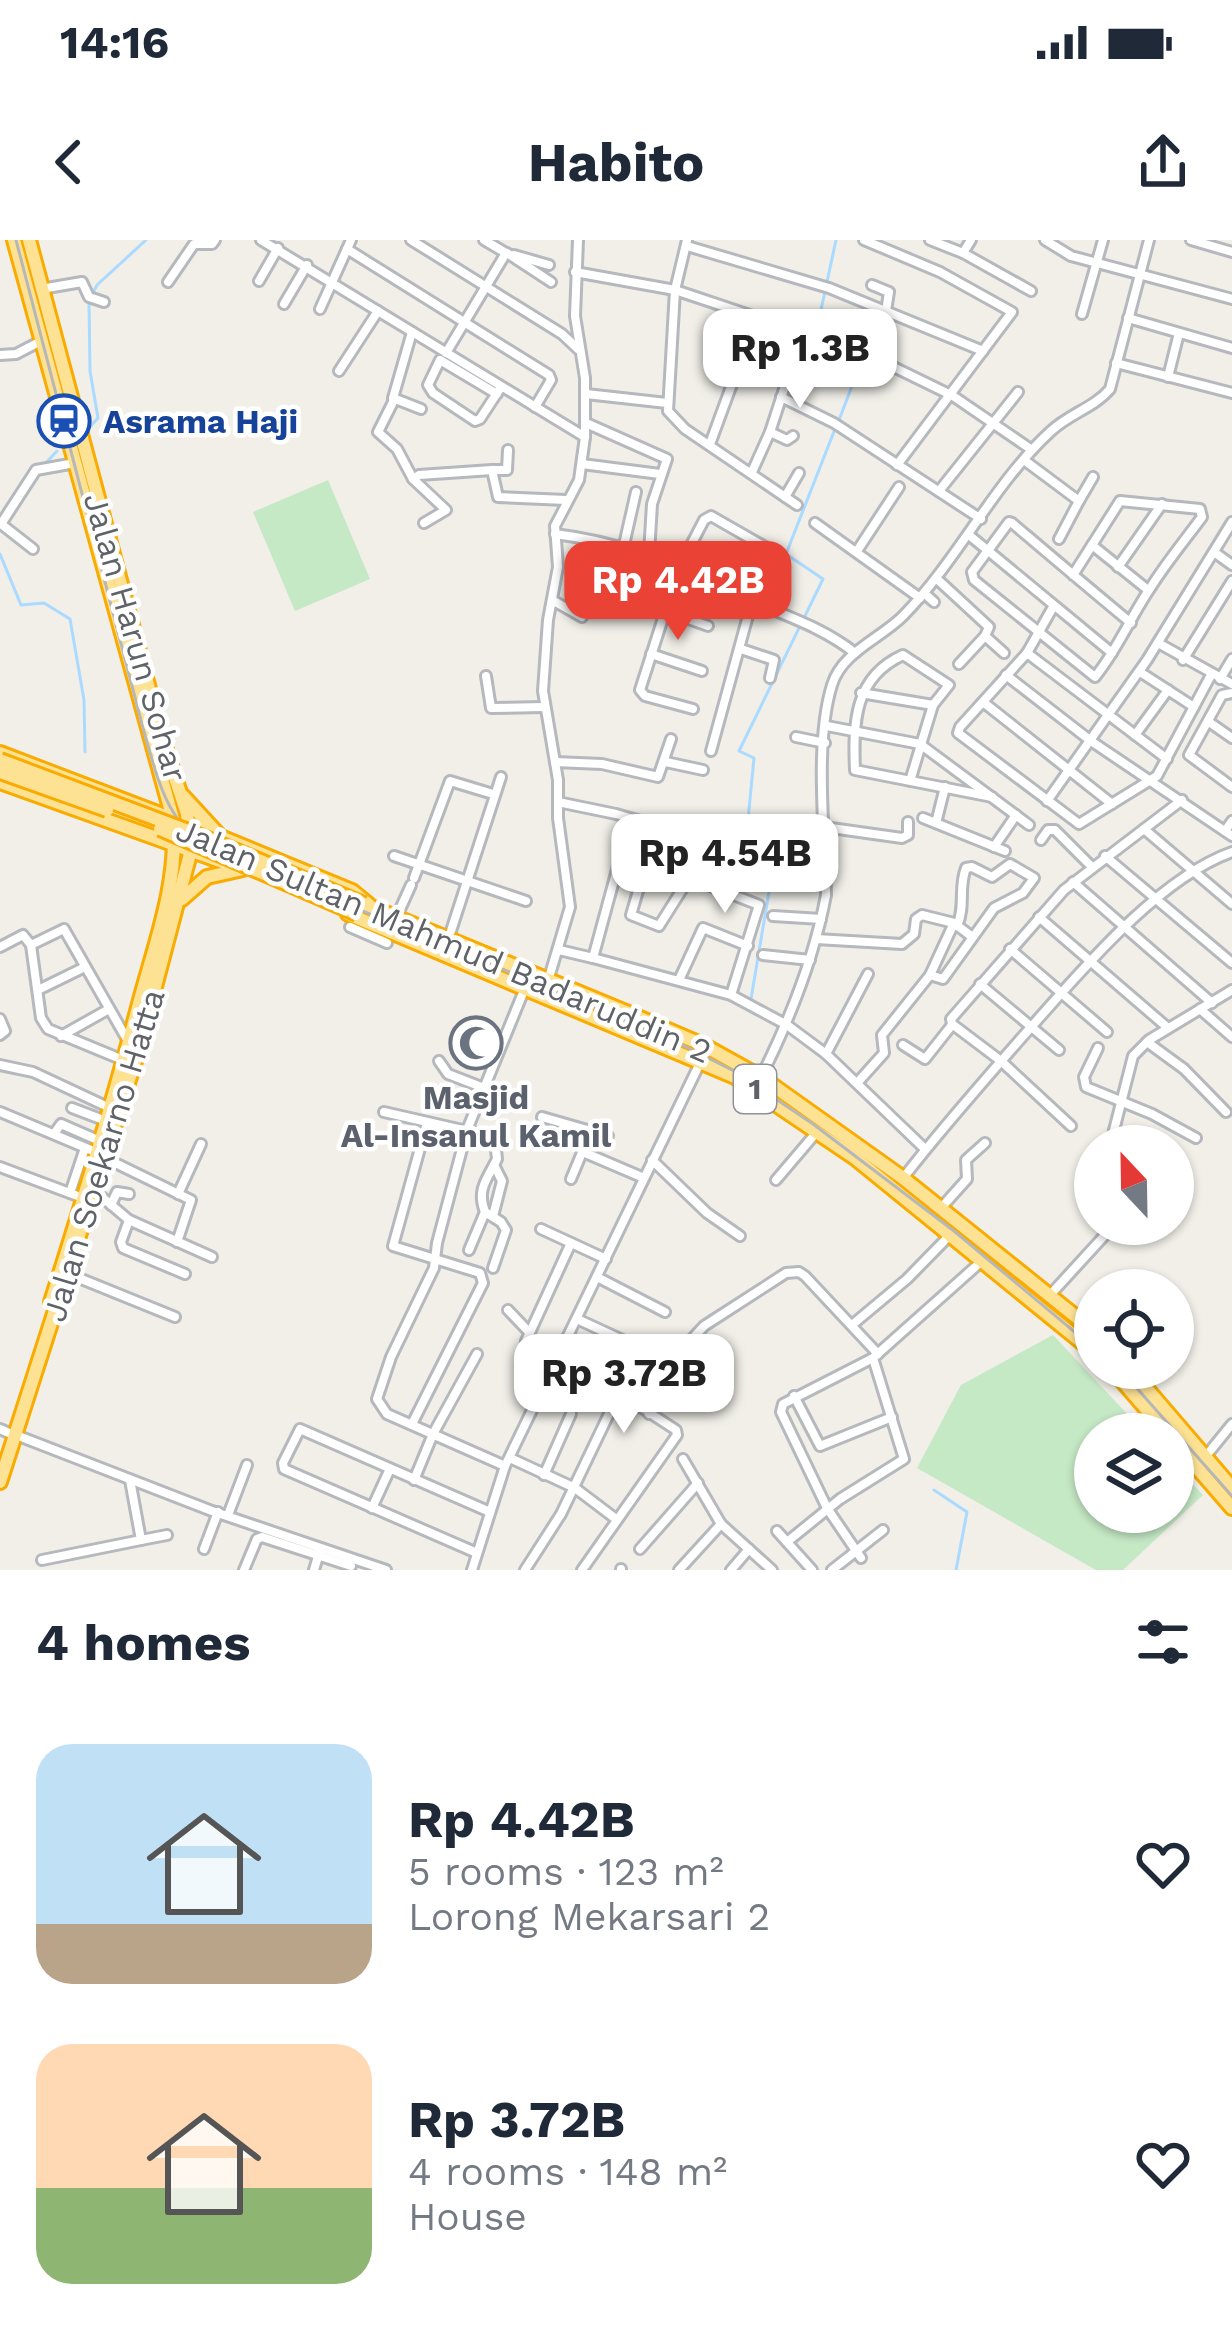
<!DOCTYPE html>
<html lang="en">
<head>
<meta charset="utf-8">
<style>
	body { margin:0; font-family:"Work Sans",sans-serif; background:#f6f6f7; color:#1f2937; height:100vh; display:flex; flex-direction:column; font-size:45px; white-space:nowrap }
	* { box-sizing:border-box; margin:0 }
	p { font-size:39px; color:#747a83 }
	.icon { flex:none; width:66px; height:66px; fill:none; stroke:currentColor; stroke-width:2; stroke-linecap:round; stroke-linejoin:round }
	.map { position:relative; height:1330px; overflow:hidden }
	.panel { display:flex; flex-direction:column; background:#fff; flex:1 }
	.panel>* { flex:none }
	.needle { width:78px; rotate:338deg }
	.tools { position:absolute; left:1074px; top:885px; display:grid; gap:24px }
	.tools a { display:grid; place-items:center; width:120px; height:120px; border-radius:50%; background:#fff; box-shadow:0 3px 9px #0004; font-size:60px }
	.price { position:absolute; translate:-50% -102px; padding:0 27px; border-radius:24px; background:#fff; color:#222; font-size:39px; line-height:78px; filter:drop-shadow(0 3px 6px #0008) }
	.price::after { content:''; position:absolute; left:50%; top:72px; width:36px; height:27px; margin-left:-18px; background:inherit; clip-path:polygon(0 0,100% 0,50% 100%) }
	.price.on { background:#ea4335; color:#fff }
	ul { padding:0; list-style:none }
	li { display:flex; align-items:center; gap:36px; height:300px; padding:0 36px }
	li span { display:grid; place-items:center; flex:none; width:336px; height:240px; border-radius:36px; color:#555 }
	li>.icon { margin-inline-start:auto }
	span .icon { width:144px; height:144px; fill:#fffc; stroke-width:1 }
	li b { font-size:51px }
	h2 { display:flex; justify-content:space-between; align-items:center; height:144px; padding:0 36px; font-size:51px }
	.status { display:flex; justify-content:space-between; align-items:center; height:84px; padding:0 60px; background:#fff; direction:ltr }
	.status svg { height:33px; fill:currentColor }
	header { display:flex; justify-content:space-between; align-items:center; height:156px; padding:0 36px; background:#fff; font-size:54px; font-weight:700 }
	.map>svg:first-child { display:block }
	.green { fill:#c5e8c5 }
	.lines { fill:none; stroke-linecap:round; stroke-linejoin:round }
	.stream { stroke:#aadaff; stroke-width:3 }
	.minor-casing { stroke:#b5b8bc; stroke-width:14 }
	.highway-casing { stroke:#f9ab00; stroke-width:18 }
	.minor { stroke:#fff; stroke-width:8 }
	.highway { stroke:#fde293; stroke-width:12 }
	.tram { stroke:#b6b7b8; stroke-width:3 }
	.highway-bridge-casing { stroke:#f9ab00; stroke-width:18; stroke-linecap:butt }
	.highway-bridge { stroke:#fde293; stroke-width:12 }
	.labels { text-anchor:middle; stroke-width:9; stroke-linejoin:round; paint-order:stroke }
	.shield { fill:#fff; stroke:#8f9295; stroke-width:3 }
	.shield-label { font-size:30px; font-weight:bold; fill:#5f6368 }
	.transit-label { font-size:33px; font-weight:bold; fill:#164399; stroke:#fff; text-anchor:start }
	.street-label { font-size:33px; fill:#5f6368; stroke:#fff }
	.worship-label { font-size:33px; font-weight:bold; fill:#5b616d; stroke:#fff }
</style>
</head>
<body>
<div class="status"><b>14:16</b><svg viewBox="0 0 49 12"><path d="M0 12V9h3v3zM5 12V6h3v6zM10 12V3h3v9zM15 12V0h3v12zM26 1h20v11H26zM47 4h2v5h-2z"/></svg></div>
<header><svg class="icon" aria-label="back" viewBox="0 0 24 24"><path d="M15 5l-7 7 7 7"/></svg>Habito<svg class="icon" aria-label="share" viewBox="0 0 24 24"><path d="M12 15V3M7 8l5-5 5 5M5 13v7h14v-7"/></svg></header>
<div class="map">
<svg width="1232" height="1330" viewBox="0 0 1232 1330">
	<rect width="100%" height="100%" fill="#f1efe8"/>
	<g class="green">
		<path d="M328,240l42,99 -75,32 -42,-99z"/>
		<path d="M1053,1095l93,99h-51v78h78v-49l30,32 -80,75h-27l-179,-102 44,-83z"/>
	</g>
	<g class="lines">
		<g class="stream">
			<path d="M827,42l9,-42"/>
			<path d="M93,53l4,-8 49,-45"/>
			<path d="M816,91l9,-39"/>
			<path d="M827,104l-10,28 35,14 -13,34"/>
			<path d="M87,190l11,-12 -8,-47 -1,-69"/>
			<path d="M41,228l16,-17"/>
			<path d="M16,268l20,-32"/>
			<path d="M0,314l21,51 23,-2 26,16 14,81 1,52"/>
			<path d="M751,759l20,-119 -38,-7 12,-22 9,-93 -15,-7 84,-172 -37,-25 49,-125"/>
			<path d="M934,1250l33,22 -11,58"/>
		</g>
		<g class="minor-casing">
			<g id="minor">
				<path d="M261,0l324,197"/>
				<path d="M411,0l151,94 16,15"/>
				<path d="M687,0l-12,50 -7,121 17,18 112,76"/>
				<path d="M864,0l76,32 72,40 -115,153"/>
				<path d="M930,0l33,13 68,38"/>
				<path d="M1045,0l26,16 161,43"/>
				<path d="M1191,0l41,12"/>
				<path d="M687,6l142,42 154,63"/>
				<path d="M347,9l202,126 2,5 -16,27"/>
				<path d="M507,13l44,29"/>
				<path d="M963,13l8,-13"/>
				<path d="M514,15l35,10"/>
				<path d="M575,32l100,18 194,65 84,41 79,54"/>
				<path d="M259,41l19,-33"/>
				<path d="M168,42l26,-38h18l3,-4"/>
				<path d="M872,45l17,7 -3,19"/>
				<path d="M41,49l41,-7 7,15 15,5"/>
				<path d="M284,64l23,-39"/>
				<path d="M320,69l31,-69"/>
				<path d="M1082,74l21,-74"/>
				<path d="M1128,78l104,30"/>
				<path d="M412,92l-19,66 28,11"/>
				<path d="M446,113l60,-100 -22,-13"/>
				<path d="M0,115l16,-1 25,-13"/>
				<path d="M1116,123l116,30"/>
				<path d="M339,131l39,-60"/>
				<path d="M1168,137l11,-44"/>
				<path d="M497,154l-57,-34 -12,25 5,8 42,28 5,-2 21,-32"/>
				<path d="M586,154l81,9"/>
				<path d="M781,157l53,26 147,96"/>
				<path d="M394,160l-16,32 19,17 16,30"/>
				<path d="M586,183l81,36 -15,45 -3,50"/>
				<path d="M770,192l17,8 6,-4"/>
				<path d="M710,204l47,-128"/>
				<path d="M1024,220l55,41 -20,38"/>
				<path d="M582,224l78,10"/>
				<path d="M492,230h15l1,-20"/>
				<path d="M752,232l18,-40 33,-101"/>
				<path d="M939,251l79,-99"/>
				<path d="M785,257l14,-24"/>
				<path d="M1079,261l14,-24"/>
				<path d="M424,283l22,-13 -33,-31 6,-4 73,-5 6,27 68,3"/>
				<path d="M815,283l105,75"/>
				<path d="M1,284l35,-54 39,-7"/>
				<path d="M1,284l32,25"/>
				<path d="M555,294c80,10 120,34 192,65 39,17 75,28 108,54"/>
				<path d="M969,295l143,118"/>
				<path d="M624,305l12,-53"/>
				<path d="M1092,305l56,45"/>
				<path d="M857,311l42,-64"/>
				<path d="M1214,312l18,13"/>
				<path d="M1118,327l44,-63"/>
				<path d="M757,334l12,-25"/>
				<path d="M1073,335l47,-74 80,8 2,8c-17,23 -36,46 -51,70 -20,29 -33,62 -56,90l-121,-97 -2,-8 37,-50 3,1c39,33 79,67 119,100"/>
				<path d="M937,339l52,48 -4,9 -26,28"/>
				<path d="M924,353l10,9"/>
				<path d="M552,360l30,17"/>
				<path d="M1053,367l-26,46 -67,74 -2,6 121,91 78,-48 54,-101"/>
				<path d="M666,371l42,15"/>
				<path d="M985,396l19,17"/>
				<path d="M1158,403l74,41"/>
				<path d="M741,409l33,11 -4,18"/>
				<path d="M1027,413l140,106"/>
				<path d="M651,414l51,17"/>
				<path d="M1183,420l49,-79"/>
				<path d="M1140,432l54,35"/>
				<path d="M1006,435l85,66 141,95"/>
				<path d="M486,436l5,32 53,-1"/>
				<path d="M1220,439l12,-20"/>
				<path d="M861,453l72,12"/>
				<path d="M1232,453l-10,2 -33,60 43,32"/>
				<path d="M983,462l129,102"/>
				<path d="M693,469l-48,-13 -5,-6 39,-122 25,-48 7,-4 70,40"/>
				<path d="M1209,482l23,16"/>
				<path d="M827,486l93,18 109,81"/>
				<path d="M1135,495l33,-45"/>
				<path d="M796,497l29,6"/>
				<path d="M711,511l41,-150"/>
				<path d="M555,522l47,2 56,13 13,-38"/>
				<path d="M666,522l37,8"/>
				<path d="M910,541l23,-76 16,-20 -46,-30c-49,22 -50,68 -48,115l137,27"/>
				<path d="M1047,561l100,-141 85,-138"/>
				<path d="M558,562l58,12 108,31 6,-22"/>
				<path d="M923,578l82,33"/>
				<path d="M936,583l9,-36"/>
				<path d="M824,587l78,11 6,-3v-13"/>
				<path d="M1144,589l88,75"/>
				<path d="M677,591l-6,19 48,18"/>
				<path d="M1225,591l7,-10"/>
				<path d="M1041,600l7,-10h7l36,36"/>
				<path d="M994,607l22,-32"/>
				<path d="M394,616l132,45"/>
				<path d="M1105,616l127,107"/>
				<path d="M772,637l54,2"/>
				<path d="M414,638l36,-97 43,13"/>
				<path d="M688,640l-29,46 -28,-11 14,-48 7,-4 107,42 -28,90"/>
				<path d="M1073,642l139,121"/>
				<path d="M397,676l14,-31"/>
				<path d="M773,676l48,3"/>
				<path d="M1039,677l129,111"/>
				<path d="M350,687l37,16"/>
				<path d="M449,697l52,-160"/>
				<path d="M816,699l86,5 12,-10 2,-15 6,-4 32,8 17,13"/>
				<path d="M31,705l33,-16 64,112"/>
				<path d="M0,707l23,-12 8,10 10,73 7,11 75,31"/>
				<path d="M1010,709l97,83"/>
				<path d="M559,710l34,8 26,-96"/>
				<path d="M763,715l47,5"/>
				<path d="M593,718l138,37 56,30 39,29"/>
				<path d="M868,734l-42,80 99,95"/>
				<path d="M930,735l13,4 51,-71 29,-15 11,-15 -24,-14 -18,13 -20,-10 -6,1c-8,19 0,38 -9,58"/>
				<path d="M679,740l24,-52 45,18"/>
				<path d="M548,741l22,-74 -12,-89v-38l-15,-89 5,-71 10,-53 -3,-41 24,-46 6,-43v-59l-10,-62 3,-76"/>
				<path d="M980,744l79,66"/>
				<path d="M38,750l47,-23"/>
				<path d="M1200,769l32,28"/>
				<path d="M0,779l5,12 -5,4"/>
				<path d="M61,796l48,-27"/>
				<path d="M1147,802l37,27 42,43"/>
				<path d="M903,805l22,14 27,-34"/>
				<path d="M1098,808l-14,29 2,10 66,27 44,24"/>
				<path d="M439,821l9,13 36,14"/>
				<path d="M0,825l33,7 77,36"/>
				<path d="M761,837c29,-58 53,-118 65,-182 -1,-62 -12,-152 6,-210 10,-33 48,-46 71,-69 55,-56 91,-133 148,-185 18,-17 44,-24 59,-42l39,-149"/>
				<path d="M858,842l26,-29 -2,-18 48,-60 24,-52"/>
				<path d="M72,868l34,13"/>
				<path d="M0,872l98,41"/>
				<path d="M384,872l96,22 15,7 2,18c-9,19 -21,30 -12,53l16,10 5,8 -13,38"/>
				<path d="M542,877l66,19"/>
				<path d="M1071,886l-70,-65 -49,-37 -1,-5 113,-129 118,-90"/>
				<path d="M56,891l5,-7 39,17"/>
				<path d="M1110,906l23,-90 16,-16 83,-50"/>
				<path d="M583,912l61,26"/>
				<path d="M105,918l86,42 -14,42"/>
				<path d="M652,920l55,53 33,23"/>
				<path d="M0,927l83,31"/>
				<path d="M904,937c38,-49 79,-95 120,-142 53,-59 132,-156 208,-183"/>
				<path d="M571,939l20,-48"/>
				<path d="M776,940l40,-47"/>
				<path d="M96,952l33,28 83,37"/>
				<path d="M70,953l15,-45"/>
				<path d="M178,954l23,-50"/>
				<path d="M111,965l6,-13 12,2"/>
				<path d="M941,968l26,-29 -1,-19 19,-17"/>
				<path d="M493,976l9,-35 -8,-16"/>
				<path d="M129,980l-8,22 2,6 62,26"/>
				<path d="M541,989l65,30"/>
				<path d="M469,1010l16,-38"/>
				<path d="M69,1034l106,43"/>
				<path d="M597,1037l68,35"/>
				<path d="M1051,1054l54,-59 2,-11"/>
				<path d="M508,1070l21,22"/>
				<path d="M577,1079l104,48 36,22"/>
				<path d="M852,1085l55,-46 44,-45"/>
				<path d="M794,1156l26,50 72,-29"/>
				<path d="M649,1174l18,-31 -6,-10 43,-47 82,-53 13,-1 6,4 73,78"/>
				<path d="M412,1184l71,-141 -3,-10 -87,-27 34,-123"/>
				<path d="M0,1189l9,4"/>
				<path d="M16,1195l196,76 174,59"/>
				<path d="M1206,1216l26,-32"/>
				<path d="M510,1218l65,30 41,31"/>
				<path d="M683,1219l38,65 51,46"/>
				<path d="M505,1226l-118,-52 -10,-15 14,-42 43,-89 3,-25 30,-113 58,-142"/>
				<path d="M544,1235l27,-61"/>
				<path d="M130,1240l11,60 26,-5"/>
				<path d="M414,1240l19,-46 44,-80"/>
				<path d="M372,1268l17,-37"/>
				<path d="M228,1275l19,-50"/>
				<path d="M777,1291l35,39"/>
				<path d="M787,1302l53,-43 64,-40 -31,-101"/>
				<path d="M204,1309l14,-37"/>
				<path d="M640,1309l58,-66"/>
				<path d="M477,1313l-193,-84 -1,-6 17,-34 190,83"/>
				<path d="M861,1318l-34,-50 -46,-96 2,-8 90,-46 110,-98"/>
				<path d="M42,1320l99,-20"/>
				<path d="M244,1330l13,-31 5,-2 89,29"/>
				<path d="M314,1330l5,-17"/>
				<path d="M472,1330l33,-104 195,-403"/>
				<path d="M525,1330l36,-56 58,-121 -93,-52 45,-98"/>
				<path d="M582,1330l95,-135 -1,-5 -57,-37"/>
				<path d="M621,1330v-1"/>
				<path d="M679,1330l42,-46"/>
				<path d="M731,1330l18,-21"/>
				<path d="M832,1330l51,-40"/>
			</g>
		</g>
		<g class="highway-casing">
			<g id="highway">
				<path d="M14,0l159,579c6,61 -17,122 -33,181 -27,102 -57,202 -89,302"/>
				<path d="M0,513l173,66"/>
				<path d="M0,542l223,80"/>
				<path d="M183,556l35,38"/>
				<path d="M189,584l163,67 17,14"/>
				<path d="M182,659l25,-22 36,-8"/>
				<path d="M364,664l262,108 77,33 58,32 142,101 192,154"/>
				<path d="M348,674l387,163 120,81 240,195"/>
				<path d="M1111,1128l57,66"/>
				<path d="M1129,1128l103,120"/>
				<path d="M1173,1200l59,68"/>
				<path d="M0,1242l137,-427 54,-205 -4,-36 -24,-73 -134,-501"/>
			</g>
		</g>
		<use href="#minor" class="minor"/>
		<use href="#highway" class="highway"/>
		<g class="tram">
			<path d="M16,0l128,492c14,46 22,93 68,116l460,192 62,31 79,53 141,107 141,118"/>
			<path d="M1119,1128l113,128"/>
		</g>
		<g class="highway-bridge-casing">
			<g id="highway-bridge">
				<path d="M0,520l191,72 173,72"/>
				<path d="M0,532l107,38"/>
				<path d="M160,589l197,85"/>
			</g>
		</g>
		<use href="#highway-bridge" class="highway-bridge"/>
	</g>
	<defs>
		<g id="station-ring" transform="scale(2.7)"><circle r="9.5" fill="#fff" stroke="#1a4fb4" stroke-width="1.5"/><path d="M-3-6H3Q5-6 5-4V2Q5 4 3 4L4.5 6H3L1.5 4h-3L-3 6H-4.5L-3 4Q-5 4-5 2V-4Q-5-6-3-6ZM-3.5-4v3h7v-3ZM-3.5 1v1.5H-2V1ZM2 1v1.5H3.5V1Z" fill="#1a4fb4"/></g>
		<g id="mosque-ring" transform="scale(2.7)"><circle r="9.5" fill="#fff" stroke="#6b7280" stroke-width="1.5"/><path d="M3.5-4.9A6 6 0 1 0 3.5 4.9A5 5 0 1 1 3.5-4.9Z" fill="#6b7280"/></g>
	</defs>
	<g fill-rule="evenodd">
		<use href="#station-ring" x="64" y="181"/>
		<use href="#mosque-ring" x="476" y="803"/>
	</g>
	<g class="labels">
		<rect class="shield" x="734" y="825" width="42" height="48" rx="9"/>
		<g class="shield-label">
			<text x="755" y="859">1</text>
		</g>
		<g class="transit-label">
			<text x="103" y="193">Asrama Haji</text>
		</g>
		<g class="street-label">
			<text transform="translate(136 397) rotate(74)" y="12">Jalan Harun Sohar</text>
			<text transform="translate(444 700) rotate(23)" y="12">Jalan Sultan Mahmud Badaruddin 2</text>
			<text transform="translate(103 915) rotate(-73)" y="12">Jalan Soekarno Hatta</text>
		</g>
		<g class="worship-label">
			<text x="476" y="869">Masjid<tspan x="476" dy="38">Al-Insanul Kamil</tspan></text>
		</g>
	</g>
</svg>
<div class="tools">
<a><svg class="needle" viewBox="-14 -14 28 28"><path d="M0-13l5 13h-10z" fill="#e53935"/><path d="M0 13l5-13h-10z" fill="#747a83"/></svg></a>
<a><svg class="icon" aria-label="locate" viewBox="0 0 24 24"><circle cx="12" cy="12" r="6"/><path d="M12 2v4M12 18v4M2 12h4M18 12h4"/></svg></a>
<a><svg class="icon" aria-label="layers" viewBox="0 0 24 24"><path d="M12 4l9 5-9 5-9-5zM3 14l9 5 9-5"/></svg></a>
</div>
<b class="price" style="left:800px;top:171px">Rp 1.3B</b>
<b class="price on" style="left:678px;top:403px">Rp 4.42B</b>
<b class="price" style="left:725px;top:676px">Rp 4.54B</b>
<b class="price" style="left:624px;top:1196px">Rp 3.72B</b>
</div>
<section class="panel">
<h2>4 homes<svg class="icon" aria-label="filters" viewBox="0 0 24 24"><path d="M4 7h16M4 17h16"/><circle cx="9" cy="7" r="2"/><circle cx="15" cy="17" r="2"/></svg></h2>
<ul>
<li><span style="background:linear-gradient(#bfe0f5 75%,#b9a48a 0)"><svg class="icon" aria-label="home" viewBox="0 0 24 24"><path d="M3 11l9-7 9 7M6 9v11h12V9"/></svg></span><div><b>Rp 4.42B</b><p>5 rooms · 123 m²</p><p>Lorong Mekarsari 2</p></div><svg class="icon" aria-label="heart" viewBox="0 0 24 24"><path d="M12 20l-8-8c-3-5 5-10 8-4 3-6 11-1 8 4z"/></svg></li>
<li><span style="background:linear-gradient(#ffd9b3 60%,#8fb573 0)"><svg class="icon" aria-label="home" viewBox="0 0 24 24"><path d="M3 11l9-7 9 7M6 9v11h12V9"/></svg></span><div><b>Rp 3.72B</b><p>4 rooms · 148 m²</p><p>House</p></div><svg class="icon" aria-label="heart" viewBox="0 0 24 24"><path d="M12 20l-8-8c-3-5 5-10 8-4 3-6 11-1 8 4z"/></svg></li>
</ul>
</section>
</body>
</html>
